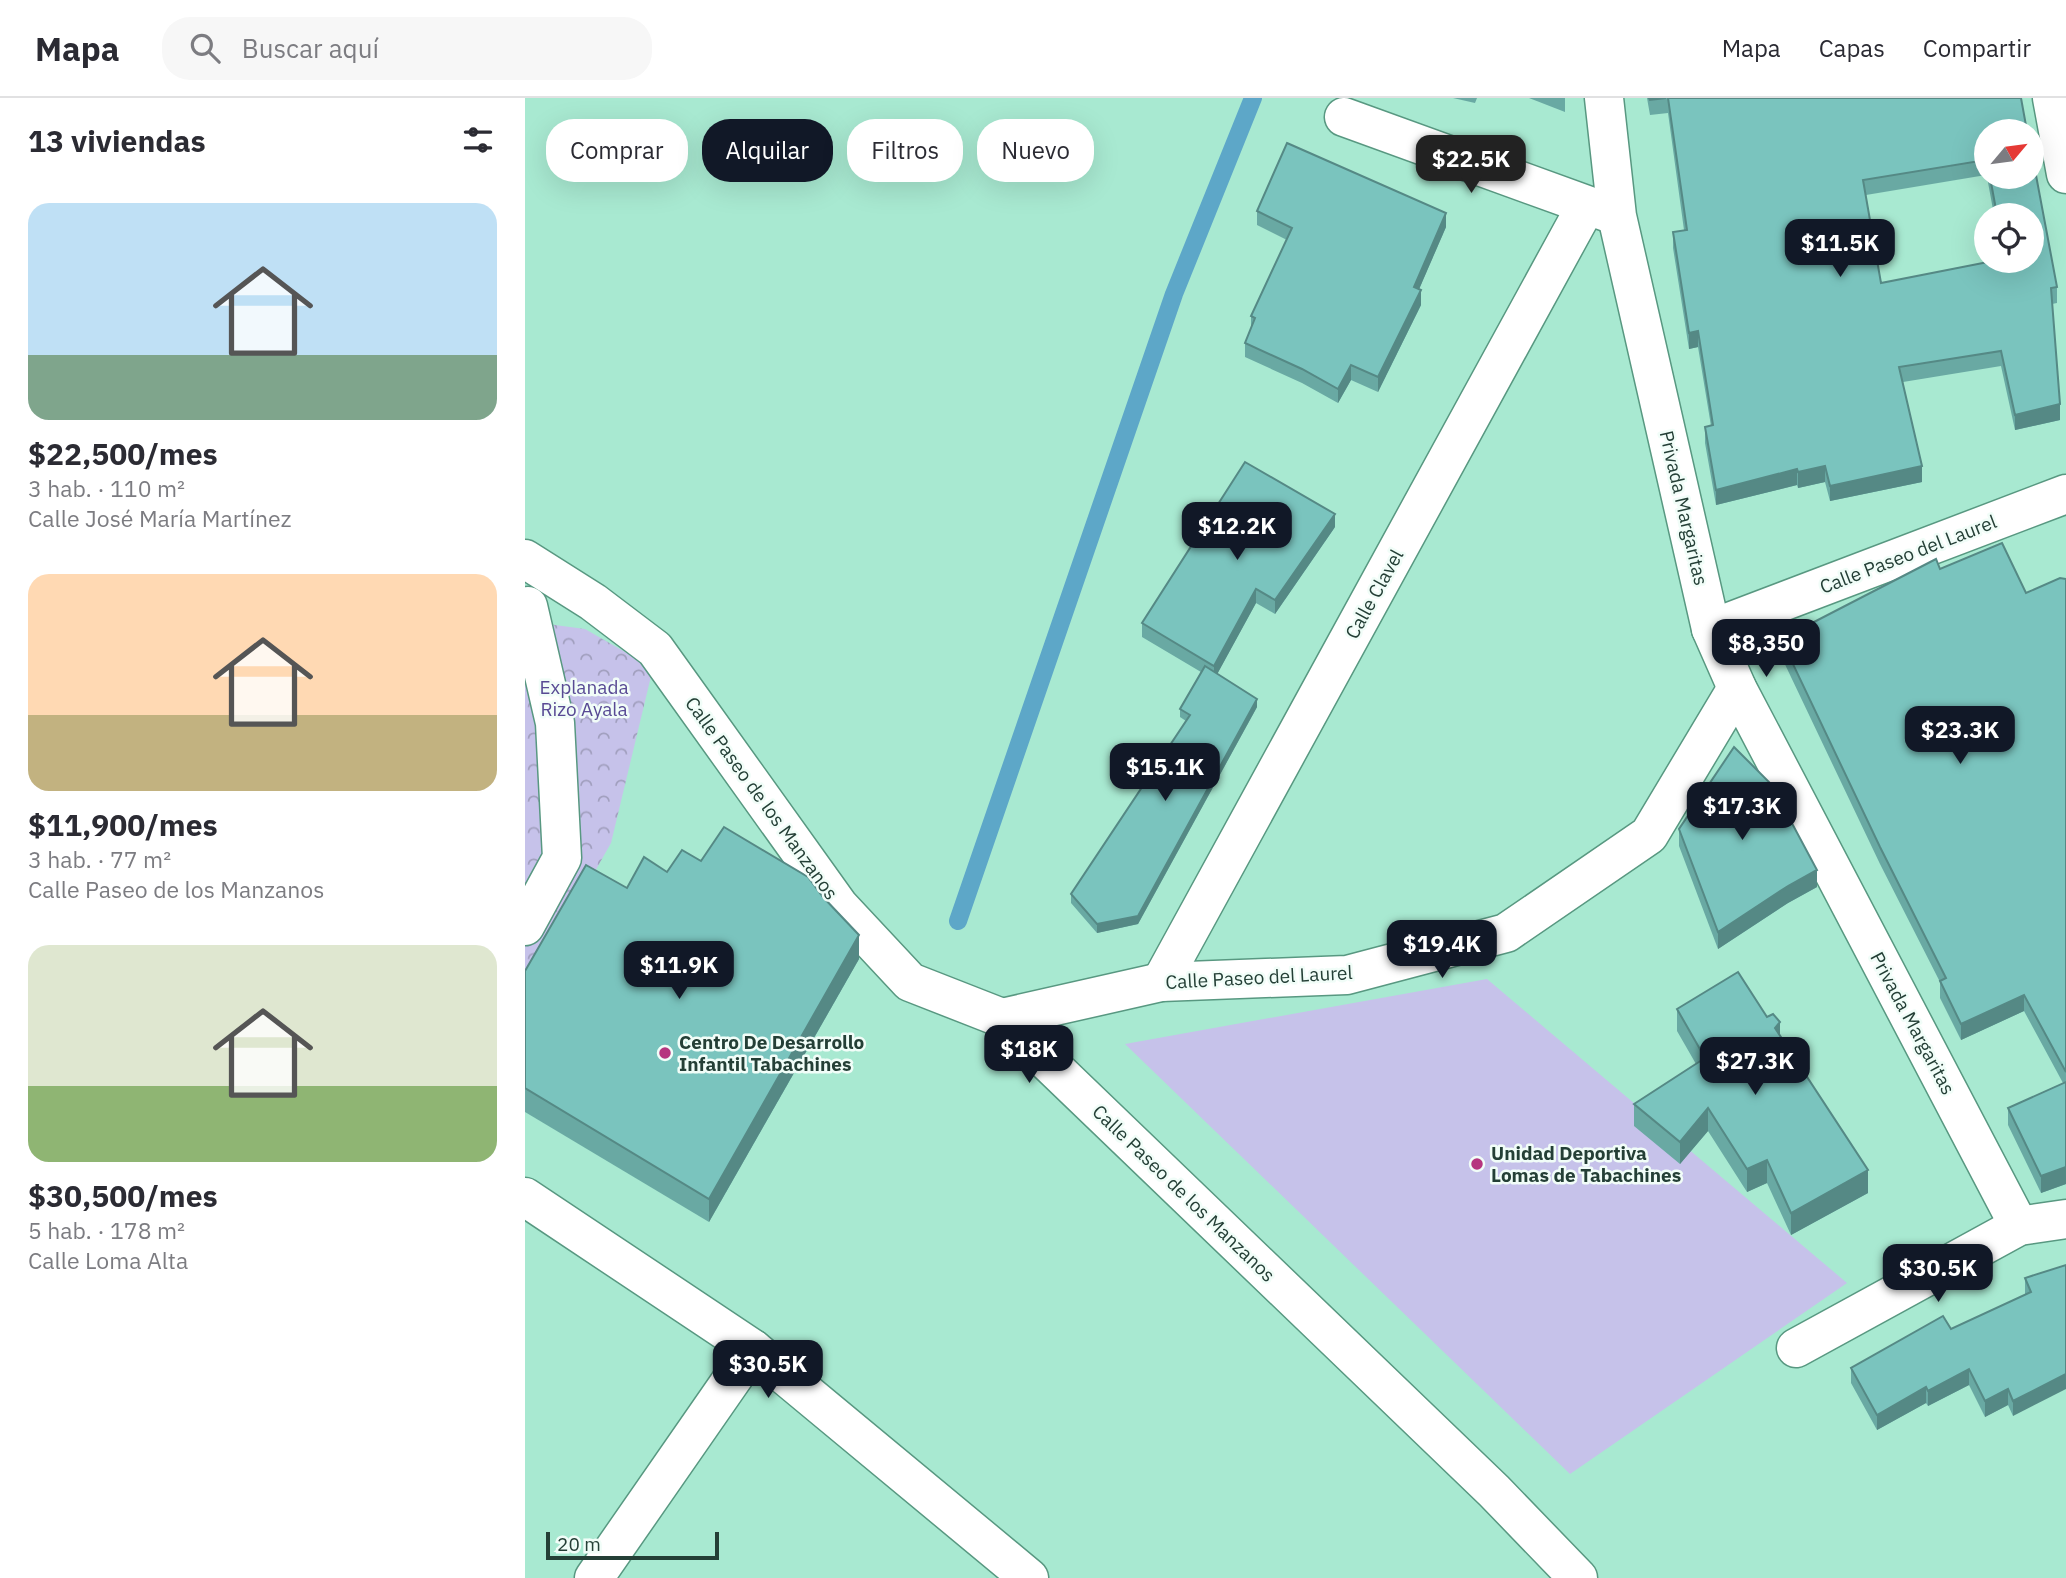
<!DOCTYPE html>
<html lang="es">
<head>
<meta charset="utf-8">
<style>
	body { margin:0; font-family:"IBM Plex Sans",sans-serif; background:#f7f7f7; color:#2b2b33; height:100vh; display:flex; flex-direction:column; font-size:26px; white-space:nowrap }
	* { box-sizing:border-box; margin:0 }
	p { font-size:23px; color:#7c7c81 }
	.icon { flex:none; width:38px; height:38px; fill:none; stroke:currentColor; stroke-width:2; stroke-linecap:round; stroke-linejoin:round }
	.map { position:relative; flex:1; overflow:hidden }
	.side { display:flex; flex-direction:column; background:#fff; width:525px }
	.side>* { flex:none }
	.guide { position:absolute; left:21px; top:21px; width:665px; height:63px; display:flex; gap:14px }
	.needle { width:46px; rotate:61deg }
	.tools { position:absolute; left:1449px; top:21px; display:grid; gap:14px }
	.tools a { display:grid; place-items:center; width:70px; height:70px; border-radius:50%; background:#fff; box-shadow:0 7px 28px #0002; font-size:35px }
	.scale { position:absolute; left:21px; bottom:18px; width:173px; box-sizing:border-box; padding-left:7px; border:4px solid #243f36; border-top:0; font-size:19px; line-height:24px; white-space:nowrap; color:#243f36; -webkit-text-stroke:5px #f1fdf8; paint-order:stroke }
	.price { position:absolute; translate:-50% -60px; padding:0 16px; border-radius:14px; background:#111827; color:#fff; font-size:23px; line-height:46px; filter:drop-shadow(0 2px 4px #0008) }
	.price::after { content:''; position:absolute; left:50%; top:42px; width:21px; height:16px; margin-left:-10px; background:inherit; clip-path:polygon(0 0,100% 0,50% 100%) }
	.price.current { background:#222; color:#fff }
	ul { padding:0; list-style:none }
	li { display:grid; align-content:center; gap:14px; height:371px; padding:0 28px }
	li span { display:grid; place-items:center; height:217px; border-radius:21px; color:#555 }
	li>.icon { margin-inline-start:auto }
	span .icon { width:126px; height:126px; fill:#fffc; stroke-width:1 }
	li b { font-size:30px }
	h2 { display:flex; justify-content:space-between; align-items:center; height:84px; padding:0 28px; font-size:30px }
	.chip { padding:0 24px; border-radius:28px; background:#fff; box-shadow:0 7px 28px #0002; font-size:24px; line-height:63px }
	.chip.current { background:#111827; color:#fff }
	header { display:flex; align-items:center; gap:42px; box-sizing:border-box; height:98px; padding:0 35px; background:#fff; border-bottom:2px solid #e1e1e2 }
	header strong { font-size:33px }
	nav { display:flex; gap:38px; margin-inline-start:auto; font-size:24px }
	.search { width:490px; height:63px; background:#f7f7f7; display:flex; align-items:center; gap:18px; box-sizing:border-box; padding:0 24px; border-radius:28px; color:#7c7c81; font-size:26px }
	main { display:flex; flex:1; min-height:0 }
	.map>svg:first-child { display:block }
	.park { fill:url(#park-crowns) }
	.garden { fill:#c6c2ea }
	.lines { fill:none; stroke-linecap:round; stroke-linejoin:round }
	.stream { stroke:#5da7c8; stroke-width:18 }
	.street-casing { stroke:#589881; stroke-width:41 }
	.street { stroke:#fff; stroke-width:38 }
	.wall { fill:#69a9a3 }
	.shaded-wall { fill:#558985 }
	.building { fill:#7ac4be; stroke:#558985; stroke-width:2 }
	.poi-dot { fill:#b6357f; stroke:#f1fdf8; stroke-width:2.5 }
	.labels { text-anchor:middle; stroke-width:5; stroke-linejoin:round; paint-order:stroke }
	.street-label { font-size:19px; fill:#243f36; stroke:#f1fdf8 }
	.park-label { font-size:19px; fill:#584a94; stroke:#f1fdf8 }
	.poi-label { font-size:19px; font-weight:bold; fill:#243f36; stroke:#f1fdf8; text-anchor:start }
</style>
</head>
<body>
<header>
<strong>Mapa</strong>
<div class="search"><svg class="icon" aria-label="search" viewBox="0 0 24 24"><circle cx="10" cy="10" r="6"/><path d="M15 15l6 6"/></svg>Buscar aquí</div>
<nav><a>Mapa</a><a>Capas</a><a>Compartir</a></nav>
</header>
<main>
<section class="side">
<h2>13 viviendas<svg class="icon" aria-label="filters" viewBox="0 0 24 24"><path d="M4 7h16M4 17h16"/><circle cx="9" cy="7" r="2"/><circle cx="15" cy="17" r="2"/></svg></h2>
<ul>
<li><span style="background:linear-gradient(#bfe0f5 70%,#7fa58c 0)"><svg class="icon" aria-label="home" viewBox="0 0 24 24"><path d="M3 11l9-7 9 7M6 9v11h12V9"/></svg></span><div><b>$22,500/mes</b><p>3 hab. · 110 m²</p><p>Calle José María Martínez</p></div></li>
<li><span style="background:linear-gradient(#ffd9b3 65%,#c2b280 0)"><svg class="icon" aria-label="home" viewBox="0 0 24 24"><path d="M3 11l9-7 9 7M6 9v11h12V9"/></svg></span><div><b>$11,900/mes</b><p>3 hab. · 77 m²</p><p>Calle Paseo de los Manzanos</p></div></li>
<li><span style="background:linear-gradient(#dfe7d0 65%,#8fb573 0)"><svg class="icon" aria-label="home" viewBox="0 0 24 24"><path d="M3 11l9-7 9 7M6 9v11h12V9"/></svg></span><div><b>$30,500/mes</b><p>5 hab. · 178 m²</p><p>Calle Loma Alta</p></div></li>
</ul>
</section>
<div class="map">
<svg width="1541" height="1480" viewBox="0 0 1541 1480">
	<defs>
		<pattern id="park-crowns" width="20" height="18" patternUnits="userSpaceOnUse" patternTransform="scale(1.75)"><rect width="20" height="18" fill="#c6c2ea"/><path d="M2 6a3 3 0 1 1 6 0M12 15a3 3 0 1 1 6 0" fill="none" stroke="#a19fbe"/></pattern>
	</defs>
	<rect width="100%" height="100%" fill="#a8e9d1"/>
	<path class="park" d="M0,523l60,8 68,39 -42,175 -86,152z"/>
	<path class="garden" d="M962,881l360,304 -277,191 -445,-430z"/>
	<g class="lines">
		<path class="stream" d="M433,823l216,-627 79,-196"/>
		<g class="street-casing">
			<g id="street">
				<path d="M1079,0l13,118 94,413 26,59 282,538"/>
				<path d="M1527,0l14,76"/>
				<path d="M819,19l265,96"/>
				<path d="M0,461l68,43 62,47 184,257 71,76 92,36 492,473 84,87"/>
				<path d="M1186,531l355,-135"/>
				<path d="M0,828l37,-68 -7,-135 -27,-117"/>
				<path d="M636,884l425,-776"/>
				<path d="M477,920l159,-36 186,-7 159,-42 143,-98 88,-147"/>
				<path d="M0,1099l228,152 276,229"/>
				<path d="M1271,1250l223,-122 47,-7"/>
				<path d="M69,1480l159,-229"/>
			</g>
		</g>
		<use href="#street" class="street"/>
	</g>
	<g class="wall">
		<path d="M928,0h24l-2,5z"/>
		<path d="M1004,0h36v14z"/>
		<path d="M1122,0h374l-35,33v44l-120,20 15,88 151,-22v-46h-38l-7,-38h45l25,110v16l-5,1 8,116 -45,10 -14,-64 -98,16 19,100 -92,19 -5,-19 -27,6 -1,-3 -81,20 -11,-62v-16l6,-1 -13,-79 -9,2 -16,-101v-16l11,-2 -16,-117 -18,2z"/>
		<path d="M732,113l189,16 -27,62 2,16 -43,87 -27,-12 -13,23 -36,-20 -57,-26v-14l6,-14v-13l36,-76 -30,-15z"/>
		<path d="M810,429l-60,87 -19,-11 -39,71 40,33 -119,217 -41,9 -26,-30v-9l115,-173 -6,-4v-8l21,-37 -59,-35v-14z"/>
		<path d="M1415,471l86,24 40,-14v605l-25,9 -33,-68v-17l55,-25 -39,-72 -63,29 -21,-42v-16l-60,-118 -99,-208v-17z"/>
		<path d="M1154,731l138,58 -29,16 -70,46 -39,-103z"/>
		<path d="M142,774l192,87 -150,263 -184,-110v-141l102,-83z"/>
		<path d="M1152,911l103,27 88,157 -77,42 -24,-52 -20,9 -39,-61 -28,33 -46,-38v-22l62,-40 -19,-33z"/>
		<path d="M1541,1167l-53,151 -5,-11 -23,12 -16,-32 -41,21 -2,-3 -49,27 -26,-47v-15l100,-39 74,-34v-17z"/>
	</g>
	<g class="shaded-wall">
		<path d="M921,115v14l-32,74v-14z"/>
		<path d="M896,192v15l-43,87v-15z"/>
		<path d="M1173,233v16l-9,2v-16z"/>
		<path d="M826,267v15l-13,23v-14z"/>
		<path d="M1535,306v16l-45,10v-15z"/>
		<path d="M1300,368v16l-27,6v-16z"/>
		<path d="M1397,368v16l-92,19v-15z"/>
		<path d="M1272,371v16l-81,20v-15z"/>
		<path d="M810,416v13l-60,87v-14z"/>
		<path d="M731,491v14l-42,77v-14z"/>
		<path d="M732,601v8l-119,217 -41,9v-9z"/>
		<path d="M1292,772v17l-29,16 -70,46v-17l70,-46z"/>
		<path d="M334,837v24l-150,263v-23z"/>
		<path d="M1499,897v16l-63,29v-16z"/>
		<path d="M1255,924v22l-5,-16z"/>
		<path d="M1183,1010v23l-28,33v-22z"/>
		<path d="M1242,1062v23l-20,9v-23z"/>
		<path d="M1541,1069v17l-25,9v-17z"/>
		<path d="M1343,1072v23l-77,42v-22z"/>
		<path d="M1444,1271v16l-41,21v-15z"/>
		<path d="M1541,1276v15l-53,27v-15z"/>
		<path d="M1401,1289v16l-49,27v-15z"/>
		<path d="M1483,1291v16l-23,12v-16z"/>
	</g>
	<g class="building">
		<path d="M1124,0h17l-16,2z"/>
		<path d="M1143,0h353l6,33h-41v29l-123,20 18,103 112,-22h39v-46h-35l-7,-38h42v-23l25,133 -6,1 9,116 -45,11 -14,-64 -102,16 23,99 -92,20 -5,-20 -27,6 -1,-3 -81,21 -11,-63 8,-2 -15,-94 -9,2 -16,-101 14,-2z"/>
		<path d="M762,45l159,70 -32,74 7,3 -43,87 -27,-12 -13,24 -36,-20 -57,-26 10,-25 -4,-2 41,-88 -35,-17z"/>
		<path d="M720,364l90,52 -60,86 -19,-11 -42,77 -72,-43z"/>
		<path d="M1477,445l24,50 34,-15 6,1v493l-42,-77 -63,29 -21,-43 6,-3 -66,-131 -99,-208 155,-80 4,10z"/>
		<path d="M680,568l52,33 -119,217 -41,8 -26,-30 119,-179 -10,-6z"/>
		<path d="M1209,649l37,37 46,86 -29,16 -70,46 -39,-103z"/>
		<path d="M199,729l84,50 15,20 36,38 -150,264 -184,-111v-117l61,-106 41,23 17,-31 23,15 15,-22 19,11z"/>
		<path d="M1213,874l29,45 6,-3 7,8 -5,6 93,142 -77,43 -24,-53 -20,9 -39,-61 -28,34 -46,-38 71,-46 -28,-49z"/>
		<path d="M1541,984v85l-25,9 -33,-68z"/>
		<path d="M1541,1167v109l-53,27 -5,-12 -23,12 -16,-32 -41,22 -2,-4 -49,28 -26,-47 92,-52 8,13 80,-37 -6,-14z"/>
	</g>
	<g class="poi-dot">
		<circle cx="140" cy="955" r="7"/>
		<circle cx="952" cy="1066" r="7"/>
	</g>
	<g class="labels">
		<g class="street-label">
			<text transform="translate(1159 410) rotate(77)" y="7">Privada Margaritas</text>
			<text transform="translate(1383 456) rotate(-21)" y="7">Calle Paseo del Laurel</text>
			<text transform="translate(849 496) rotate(-61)" y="7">Calle Clavel</text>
			<text transform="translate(237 700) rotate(54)" y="7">Calle Paseo de los Manzanos</text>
			<text transform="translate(734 879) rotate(-3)" y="7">Calle Paseo del Laurel</text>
			<text transform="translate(1388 925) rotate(62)" y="7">Privada Margaritas</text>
			<text transform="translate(659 1095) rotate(44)" y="7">Calle Paseo de los Manzanos</text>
		</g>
		<g class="park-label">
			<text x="59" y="596">Explanada<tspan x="59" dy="22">Rizo Ayala</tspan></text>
		</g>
		<g class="poi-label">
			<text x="154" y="951">Centro De Desarrollo<tspan x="154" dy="22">Infantil Tabachines</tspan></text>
			<text x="966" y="1062">Unidad Deportiva<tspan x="966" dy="22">Lomas de Tabachines</tspan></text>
		</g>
	</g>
</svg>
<div class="tools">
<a><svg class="needle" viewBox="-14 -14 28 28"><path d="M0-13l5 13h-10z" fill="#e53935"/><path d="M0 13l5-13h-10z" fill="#7c7c81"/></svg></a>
<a><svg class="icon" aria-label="locate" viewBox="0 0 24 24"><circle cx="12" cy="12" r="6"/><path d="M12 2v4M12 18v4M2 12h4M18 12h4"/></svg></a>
</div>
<div class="scale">20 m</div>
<b class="price current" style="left:946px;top:97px">$22.5K</b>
<b class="price" style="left:1315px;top:181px">$11.5K</b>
<b class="price" style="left:712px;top:464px">$12.2K</b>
<b class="price" style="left:1241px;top:581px">$8,350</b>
<b class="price" style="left:1435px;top:668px">$23.3K</b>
<b class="price" style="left:640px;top:705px">$15.1K</b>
<b class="price" style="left:1217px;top:744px">$17.3K</b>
<b class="price" style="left:917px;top:882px">$19.4K</b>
<b class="price" style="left:154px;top:903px">$11.9K</b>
<b class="price" style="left:504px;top:987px">$18K</b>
<b class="price" style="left:1230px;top:999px">$27.3K</b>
<b class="price" style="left:1413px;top:1206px">$30.5K</b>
<b class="price" style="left:243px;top:1302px">$30.5K</b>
<div class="guide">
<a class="chip">Comprar</a>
<a class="chip current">Alquilar</a>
<a class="chip">Filtros</a>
<a class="chip">Nuevo</a>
</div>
</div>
</main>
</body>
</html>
